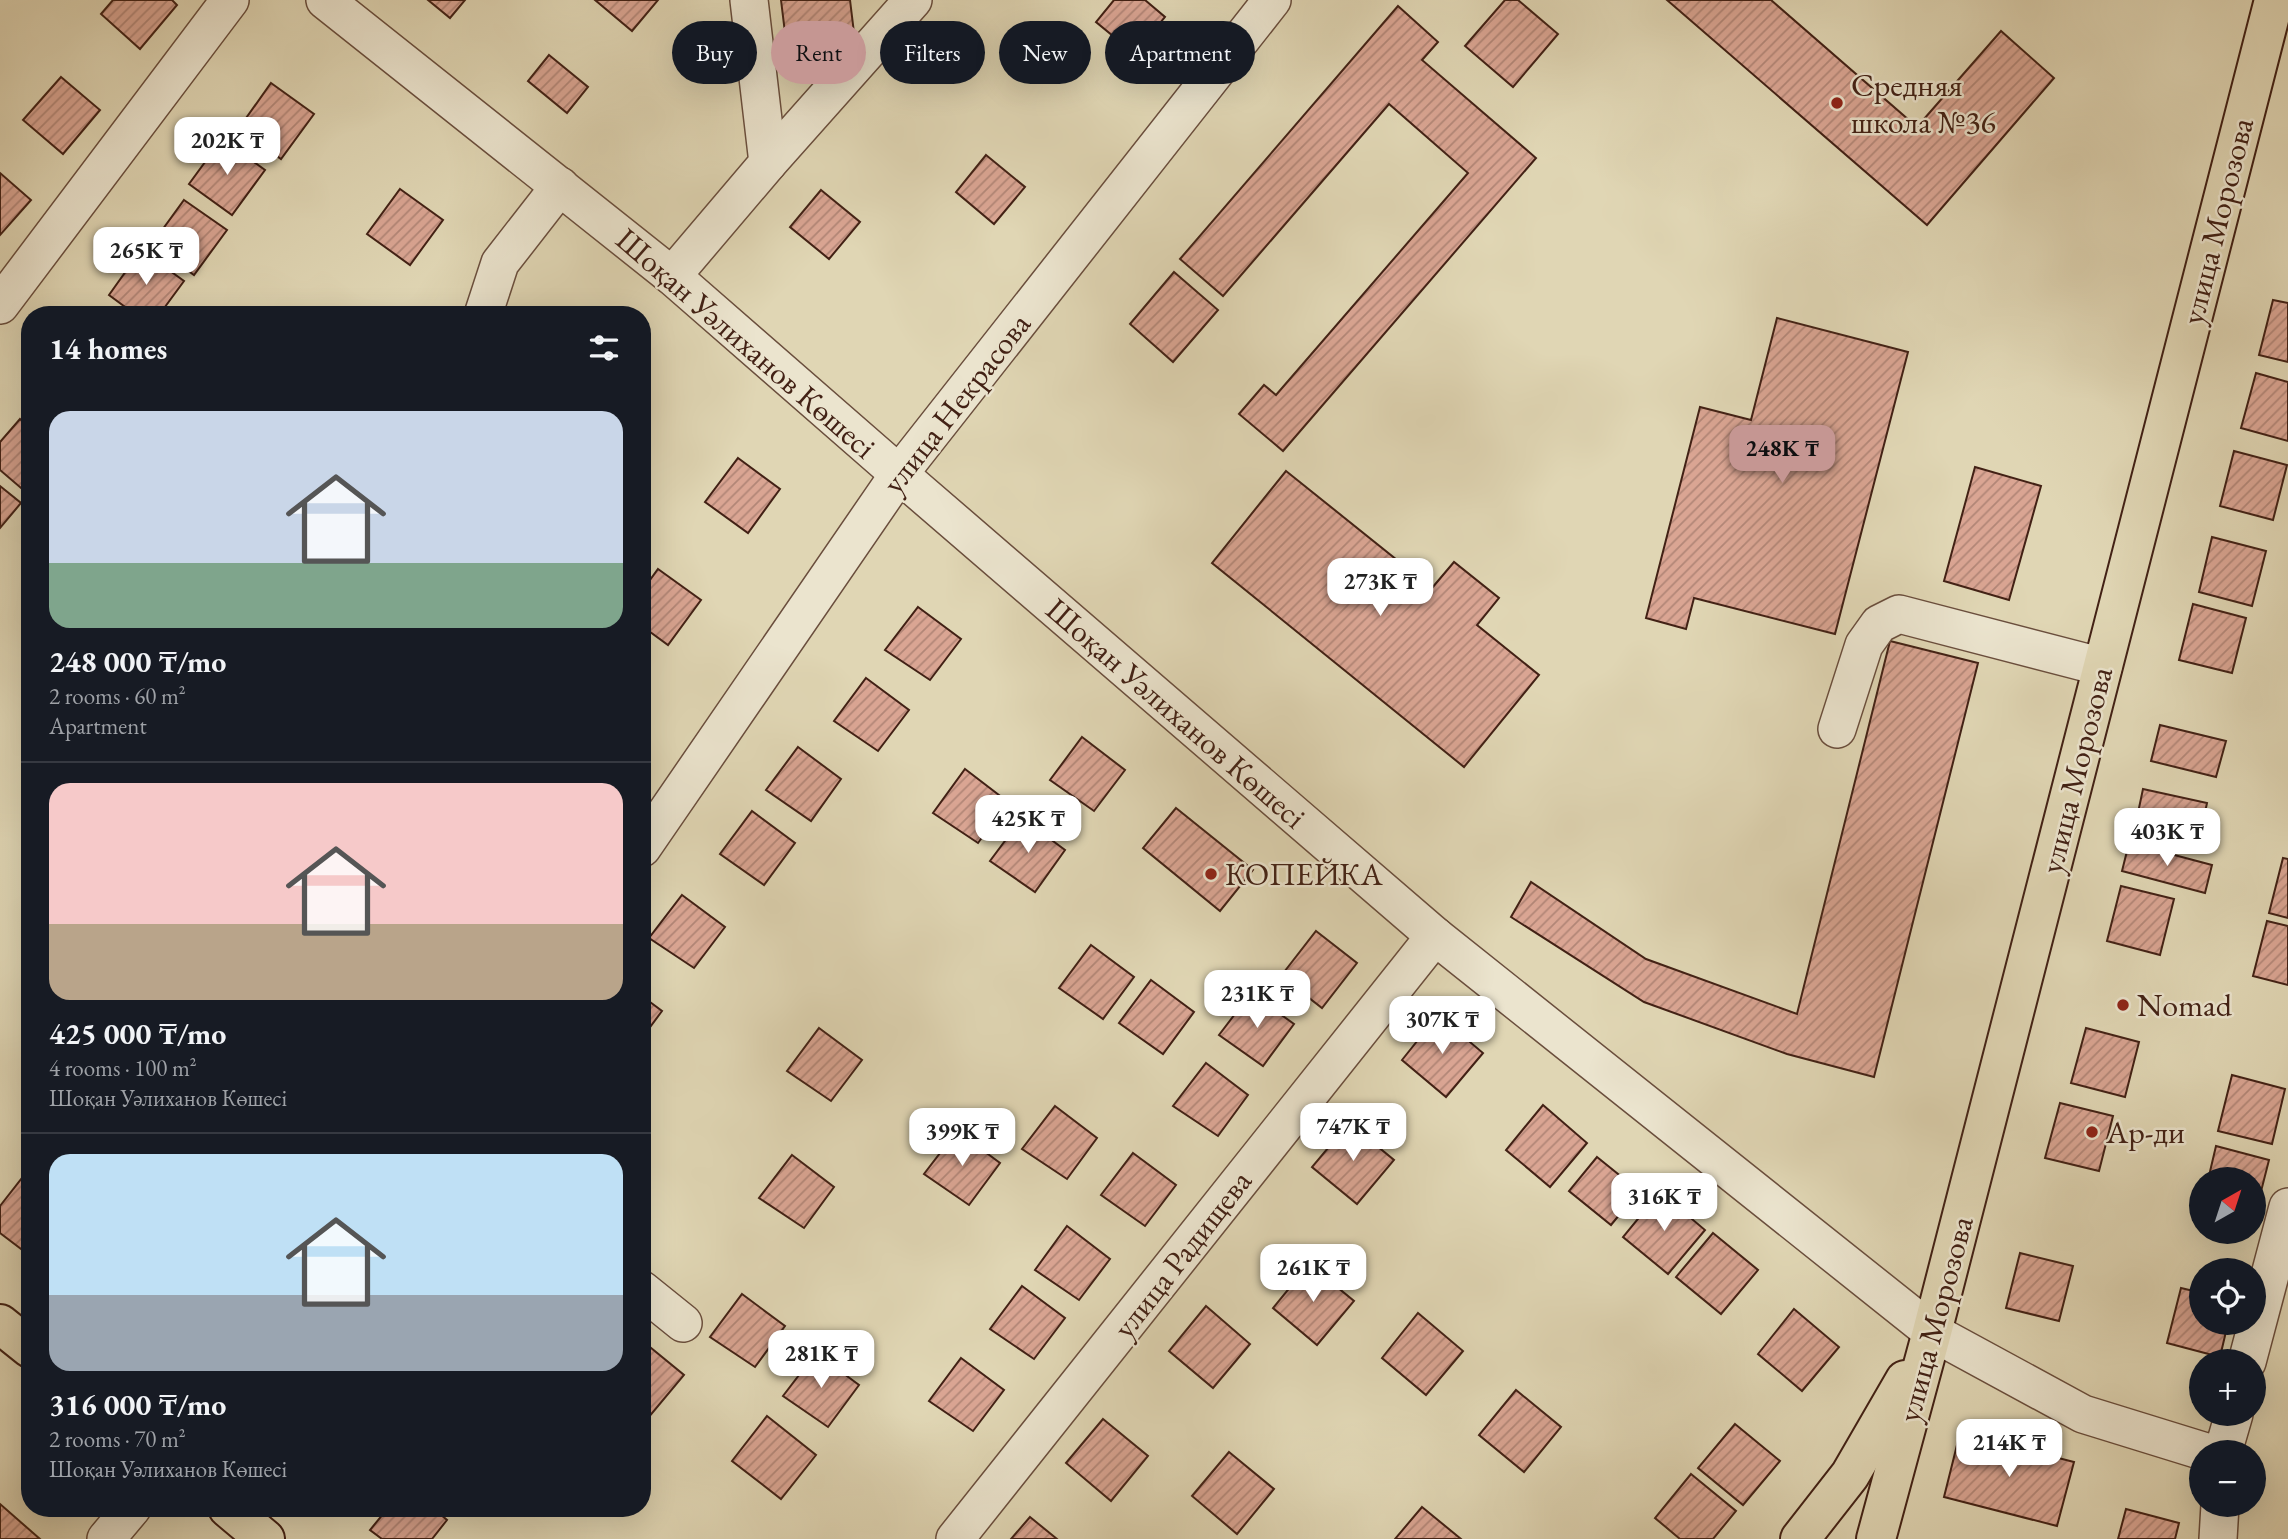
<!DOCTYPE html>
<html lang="en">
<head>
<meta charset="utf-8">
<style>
	body { margin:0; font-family:"EB Garamond",serif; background:#20242c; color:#f1f3f6; height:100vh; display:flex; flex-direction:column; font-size:26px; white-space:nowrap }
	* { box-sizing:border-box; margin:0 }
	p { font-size:23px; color:#9ea1a6 }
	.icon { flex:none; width:38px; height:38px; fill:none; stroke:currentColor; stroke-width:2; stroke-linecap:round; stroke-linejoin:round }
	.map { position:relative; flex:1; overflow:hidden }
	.sheet { position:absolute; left:21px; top:306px; width:630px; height:1211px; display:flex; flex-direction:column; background:#171b24; border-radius:28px; box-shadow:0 7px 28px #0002 }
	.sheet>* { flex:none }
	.hud { position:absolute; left:672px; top:21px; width:665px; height:63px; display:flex; gap:14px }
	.needle { width:46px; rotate:39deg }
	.tools { position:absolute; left:2189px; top:1167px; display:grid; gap:14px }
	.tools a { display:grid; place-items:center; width:77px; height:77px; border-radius:50%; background:#171b24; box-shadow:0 7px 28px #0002; font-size:35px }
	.price { position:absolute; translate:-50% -60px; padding:0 16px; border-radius:14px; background:#fff; color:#222; font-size:23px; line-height:46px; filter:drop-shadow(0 2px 4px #0008) }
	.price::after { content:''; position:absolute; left:50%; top:42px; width:21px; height:16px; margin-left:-10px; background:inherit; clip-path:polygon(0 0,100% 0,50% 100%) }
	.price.current { background:#c59692; color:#111 }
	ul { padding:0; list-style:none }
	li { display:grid; align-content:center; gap:14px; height:371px; padding:0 28px }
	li+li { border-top:2px solid #363941 }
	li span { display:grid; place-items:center; height:217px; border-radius:21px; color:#555 }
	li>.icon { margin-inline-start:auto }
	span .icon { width:126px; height:126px; fill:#fffc; stroke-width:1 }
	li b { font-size:30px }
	h2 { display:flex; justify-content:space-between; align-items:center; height:84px; padding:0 28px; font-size:30px }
	.tag { padding:0 24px; border-radius:32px; background:#171b24; box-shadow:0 7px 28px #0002; font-size:24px; line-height:63px }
	.tag.current { background:#c59692; color:#111 }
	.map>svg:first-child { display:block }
	.building { fill:url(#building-hatch); stroke:#422115; stroke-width:2 }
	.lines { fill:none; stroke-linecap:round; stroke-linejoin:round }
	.minor-casing { stroke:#6a4e3d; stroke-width:40 }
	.major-casing { stroke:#422115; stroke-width:42 }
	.minor { stroke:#ebe4ce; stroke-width:37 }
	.major { stroke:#e0d6b4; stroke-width:38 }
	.poi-dot { fill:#8f2418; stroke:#ebe4ce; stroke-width:2.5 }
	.labels { text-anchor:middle; stroke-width:5; stroke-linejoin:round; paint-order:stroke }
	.poi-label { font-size:32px; fill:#422115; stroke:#ebe4ce; text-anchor:start }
	.street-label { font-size:32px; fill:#422115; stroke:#ebe4ce }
</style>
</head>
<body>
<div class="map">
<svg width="2288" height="1539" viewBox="0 0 2288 1539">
	<defs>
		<pattern id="building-hatch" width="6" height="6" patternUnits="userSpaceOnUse" patternTransform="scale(1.75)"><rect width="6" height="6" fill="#daa593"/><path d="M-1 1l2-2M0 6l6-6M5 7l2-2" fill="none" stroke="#b28677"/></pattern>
	</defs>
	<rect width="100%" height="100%" fill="#e0d6b4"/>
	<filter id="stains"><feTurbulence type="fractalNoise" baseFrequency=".00286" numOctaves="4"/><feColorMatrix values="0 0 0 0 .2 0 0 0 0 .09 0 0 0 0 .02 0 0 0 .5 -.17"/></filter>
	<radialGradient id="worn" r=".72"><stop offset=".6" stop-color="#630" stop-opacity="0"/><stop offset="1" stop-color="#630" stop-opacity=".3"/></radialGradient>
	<g class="building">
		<path d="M113,0h59l5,5 -37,44 -39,-35z"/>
		<path d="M428,0h37l-15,18z"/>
		<path d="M595,0h63l-26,31z"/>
		<path d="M781,0h69l4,33 -68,8z"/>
		<path d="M1114,0h31l20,17 -30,37 -39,-32z"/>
		<path d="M1505,0h13l40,34 -45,53 -48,-41z"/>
		<path d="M1667,0h104l146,127 84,-96 53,47 -127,147z"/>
		<path d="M1398,6l40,36 -16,18 114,98 -253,293 -44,-37 25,-29 12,10 192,-222 -79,-69 -166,192 -43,-37z"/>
		<path d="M549,55l39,32 -21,26 -39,-32z"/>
		<path d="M61,77l39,33 -37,44 -40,-34z"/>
		<path d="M271,83l43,31 -33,45 -42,-31z"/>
		<path d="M222,139l43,31 -33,45 -43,-31z"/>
		<path d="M986,155l39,32 -31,37 -38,-32z"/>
		<path d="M0,173l31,27 -31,35z"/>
		<path d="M400,189l43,31 -33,45 -43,-31z"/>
		<path d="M821,190l39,32 -31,37 -39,-32z"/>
		<path d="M184,200l43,30 -33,45 -42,-31z"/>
		<path d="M141,250l43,31 -25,34h-23l-27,-20z"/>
		<path d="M1174,272l44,38 -45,52 -43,-38z"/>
		<path d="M2273,300l15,3v59l-29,-7z"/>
		<path d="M1777,318l131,34 -73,282 -141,-36 -8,31 -40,-11 54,-211 51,13z"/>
		<path d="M2256,373l32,9v59l-47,-13z"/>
		<path d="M20,419l10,9 -2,66 -28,-24v-28z"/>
		<path d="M2234,451l53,14 -14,55 -53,-14z"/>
		<path d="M738,458l42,31 -32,44 -43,-31z"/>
		<path d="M1975,467l66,19 -32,114 -65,-19z"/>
		<path d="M1286,471l146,117 22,-26 45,36 -22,27 62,50 -75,92 -252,-204z"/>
		<path d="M0,486l21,17 -21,25z"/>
		<path d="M2212,537l54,14 -14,55 -53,-14z"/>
		<path d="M658,569l43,31 -33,45 -26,-19v-35z"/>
		<path d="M2193,604l53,14 -14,55 -53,-13z"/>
		<path d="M918,607l43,32 -31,41 -45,-30z"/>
		<path d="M1890,641l88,22 -104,414 -87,-23 -143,-52 -133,-85 20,-35 115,77 151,55z"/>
		<path d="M866,678l43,32 -31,41 -44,-30z"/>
		<path d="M2160,725l66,16 -10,36 -65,-16z"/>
		<path d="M1082,737l43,33 -31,41 -44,-31z"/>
		<path d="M798,747l43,32 -30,42 -45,-31z"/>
		<path d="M965,769l43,33 -30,41 -45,-30z"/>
		<path d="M2143,789l64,14 -8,38 -64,-14z"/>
		<path d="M1176,808l77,62 -33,41 -77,-63z"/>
		<path d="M752,811l43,32 -31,42 -44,-31z"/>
		<path d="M1022,818l43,32 -30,42 -45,-31z"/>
		<path d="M2129,843l83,22 -7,28 -83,-22z"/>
		<path d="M2283,858l5,1v59l-19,-5z"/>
		<path d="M2121,886l53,13 -14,56 -53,-14z"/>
		<path d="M682,895l43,32 -31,41 -45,-30z"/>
		<path d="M2267,921l21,5v59l-35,-9z"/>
		<path d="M1316,931l41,32 -35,45 -41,-32z"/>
		<path d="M1091,945l43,32 -31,42 -44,-31z"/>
		<path d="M1151,980l43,32 -31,42 -44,-31z"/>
		<path d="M1251,993l43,31 -31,42 -44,-31z"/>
		<path d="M642,996l20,15 -20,27z"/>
		<path d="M1438,1015l45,38 -37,44 -44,-37z"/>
		<path d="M819,1028l43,32 -31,41 -44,-30z"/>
		<path d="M2086,1028l53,14 -14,55 -54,-14z"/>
		<path d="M1206,1063l42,32 -30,41 -45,-30z"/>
		<path d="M2232,1075l53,14 -13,55 -54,-13z"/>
		<path d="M2060,1103l53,13 -14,55 -54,-13z"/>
		<path d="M1543,1105l44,38 -37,44 -44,-37z"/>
		<path d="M1055,1106l42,32 -30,41 -45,-30z"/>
		<path d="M1349,1123l45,37 -37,44 -45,-37z"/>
		<path d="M957,1131l43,32 -31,42 -45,-31z"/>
		<path d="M2216,1146l53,14 -14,55 -1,-35h-46z"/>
		<path d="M1133,1153l43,32 -31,41 -44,-31z"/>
		<path d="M792,1155l42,32 -30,41 -45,-30z"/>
		<path d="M1597,1157l42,34 -28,34 -42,-34z"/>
		<path d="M22,1178l8,6 -1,71 -29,-22v-27z"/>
		<path d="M1660,1192l45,38 -37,44 -45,-37z"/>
		<path d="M1067,1226l43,33 -31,41 -44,-30z"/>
		<path d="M1713,1233l45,37 -37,44 -45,-37z"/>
		<path d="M2020,1253l53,13 -14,55 -53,-13z"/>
		<path d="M1309,1264l45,37 -37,44 -44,-37z"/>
		<path d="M1022,1286l43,32 -31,41 -44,-30z"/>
		<path d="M2181,1288l21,5v30h26l-8,34 -53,-14z"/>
		<path d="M742,1294l43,32 -30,41 -45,-30z"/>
		<path d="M1206,1306l44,38 -37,44 -44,-37z"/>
		<path d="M1794,1309l45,38 -37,44 -44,-37z"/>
		<path d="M1418,1313l45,38 -37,44 -44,-37z"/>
		<path d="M645,1343l39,32 -41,49 -1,-78z"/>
		<path d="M816,1353l43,32 -31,42 -45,-31z"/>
		<path d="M961,1358l43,32 -31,41 -44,-30z"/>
		<path d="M1516,1390l45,37 -37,45 -45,-37z"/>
		<path d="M767,1416l49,39 -35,44 -49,-38z"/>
		<path d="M1103,1419l45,37 -37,45 -45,-38z"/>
		<path d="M1735,1424l45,37 -37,44 -45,-37z"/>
		<path d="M1960,1433l114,29 -17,64 -113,-29z"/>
		<path d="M1229,1452l45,37 -37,45 -45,-38z"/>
		<path d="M1691,1474l45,37 -23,28h-33l-25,-21z"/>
		<path d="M0,1504l40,35h-40z"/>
		<path d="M1422,1507l39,32h-66z"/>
		<path d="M388,1508h45l14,12 -15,19h-50l-12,-9z"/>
		<path d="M2126,1509l53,14 -4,16h-57z"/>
		<path d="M1030,1517l27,22h-46z"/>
	</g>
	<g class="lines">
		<g class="minor-casing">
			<g id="minor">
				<path d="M325,0l347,276 227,198 536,462 497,396 151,82 123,38"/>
				<path d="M768,163l145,-163"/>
				<path d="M672,276l96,-113 -19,-163"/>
				<path d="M0,305l230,-305"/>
				<path d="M483,315l17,-52 60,-77"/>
				<path d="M1837,729l27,-84 15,-21 20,-10 204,53"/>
				<path d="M642,848l257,-374 373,-474"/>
				<path d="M642,1290l41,33"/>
				<path d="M2247,1362l41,-155"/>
				<path d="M2223,1452l11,-38"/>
				<path d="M106,1539l26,-31"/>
				<path d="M955,1539l480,-603"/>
				<path d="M2218,1539l2,-34"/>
			</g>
		</g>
		<g class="major-casing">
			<g id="major">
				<path d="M0,1324l30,24"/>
				<path d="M228,1508l37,31"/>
				<path d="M1800,1539l50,-64 55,-95"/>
				<path d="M1876,1539l56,-207 342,-1332"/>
			</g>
		</g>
		<use href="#minor" class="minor"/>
		<use href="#major" class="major"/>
	</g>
	<g class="poi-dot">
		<circle cx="1837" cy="103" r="7"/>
		<circle cx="1211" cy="874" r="7"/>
		<circle cx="2123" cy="1005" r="7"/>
		<circle cx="2092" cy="1132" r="7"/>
	</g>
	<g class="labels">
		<g class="poi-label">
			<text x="1851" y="96">Средняя<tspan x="1851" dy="37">школа №36</tspan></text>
			<text x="1225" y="885">КОПЕЙКА</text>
			<text x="2137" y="1016">Nomad</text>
			<text x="2106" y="1143">Ар-ди</text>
		</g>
		<g class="street-label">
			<text transform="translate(2217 221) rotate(-76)" y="11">улица Морозова</text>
			<text transform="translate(746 343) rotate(41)" y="11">Шоқан Уәлиханов Көшесі</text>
			<text transform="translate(956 403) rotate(-52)" y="11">улица Некрасова</text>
			<text transform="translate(1176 713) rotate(41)" y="11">Шоқан Уәлиханов Көшесі</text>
			<text transform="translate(2076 770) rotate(-76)" y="11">улица Морозова</text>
			<text transform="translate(1182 1254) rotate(-52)" y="11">улица Радищева</text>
			<text transform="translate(1935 1319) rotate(-75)" y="11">улица Морозова</text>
		</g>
	</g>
	<rect width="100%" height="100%" filter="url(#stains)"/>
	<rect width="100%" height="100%" fill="url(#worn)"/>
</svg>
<div class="tools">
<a><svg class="needle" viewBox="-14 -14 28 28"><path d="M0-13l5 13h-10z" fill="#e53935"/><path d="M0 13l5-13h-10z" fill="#9ea1a6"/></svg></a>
<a><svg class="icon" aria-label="locate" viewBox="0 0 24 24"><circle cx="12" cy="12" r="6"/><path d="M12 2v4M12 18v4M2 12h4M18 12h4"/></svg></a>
<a>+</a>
<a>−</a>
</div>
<b class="price" style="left:227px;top:177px">202K ₸</b>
<b class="price" style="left:146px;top:287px">265K ₸</b>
<b class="price current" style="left:1782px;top:485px">248K ₸</b>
<b class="price" style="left:1380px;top:618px">273K ₸</b>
<b class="price" style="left:1028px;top:855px">425K ₸</b>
<b class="price" style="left:2167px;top:868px">403K ₸</b>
<b class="price" style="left:1257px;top:1030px">231K ₸</b>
<b class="price" style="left:1442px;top:1056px">307K ₸</b>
<b class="price" style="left:1353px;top:1163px">747K ₸</b>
<b class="price" style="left:962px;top:1168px">399K ₸</b>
<b class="price" style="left:1664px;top:1233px">316K ₸</b>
<b class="price" style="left:1313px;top:1304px">261K ₸</b>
<b class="price" style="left:821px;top:1390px">281K ₸</b>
<b class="price" style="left:2009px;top:1479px">214K ₸</b>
<div class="hud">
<a class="tag">Buy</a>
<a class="tag current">Rent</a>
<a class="tag">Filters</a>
<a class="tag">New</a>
<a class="tag">Apartment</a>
</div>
<section class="sheet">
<h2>14 homes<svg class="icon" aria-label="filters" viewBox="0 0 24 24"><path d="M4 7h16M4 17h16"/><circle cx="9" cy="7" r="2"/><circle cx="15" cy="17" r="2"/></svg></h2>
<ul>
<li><span style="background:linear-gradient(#c9d6e8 70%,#7fa58c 0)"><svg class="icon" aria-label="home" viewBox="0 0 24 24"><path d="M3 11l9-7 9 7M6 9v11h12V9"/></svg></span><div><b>248 000 ₸/mo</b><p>2 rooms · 60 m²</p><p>Apartment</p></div></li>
<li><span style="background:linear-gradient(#f6c9c9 65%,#b9a48a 0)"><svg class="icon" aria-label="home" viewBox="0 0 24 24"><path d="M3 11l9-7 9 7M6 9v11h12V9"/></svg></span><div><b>425 000 ₸/mo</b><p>4 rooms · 100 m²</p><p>Шоқан Уәлиханов Көшесі</p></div></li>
<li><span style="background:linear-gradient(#bfe0f5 65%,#9aa5b1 0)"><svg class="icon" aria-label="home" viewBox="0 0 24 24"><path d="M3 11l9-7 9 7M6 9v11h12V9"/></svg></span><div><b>316 000 ₸/mo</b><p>2 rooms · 70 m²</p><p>Шоқан Уәлиханов Көшесі</p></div></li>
</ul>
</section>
</div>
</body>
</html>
